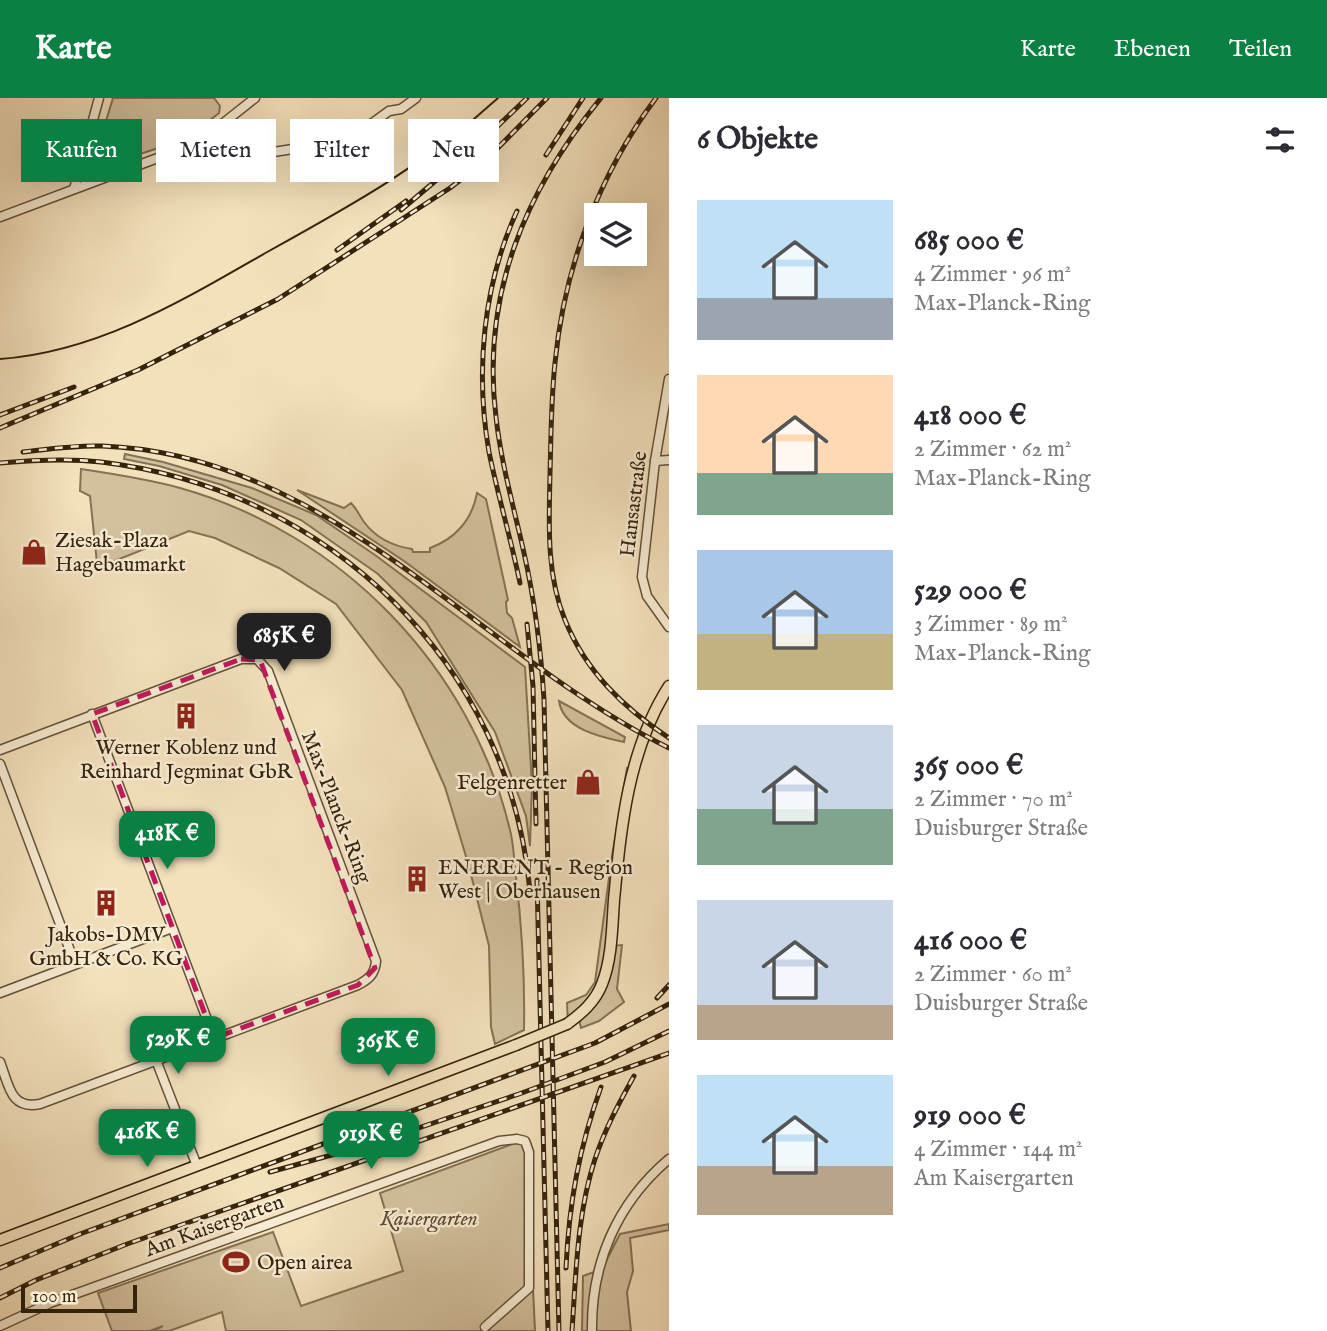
<!DOCTYPE html>
<html lang="de">
<head>
<meta charset="utf-8">
<style>
	body { margin:0; font-family:"IM FELL English",serif; background:#f2f2f3; color:#2b2b33; height:100vh; display:flex; flex-direction:column; font-size:26px; white-space:nowrap }
	* { box-sizing:border-box; margin:0 }
	p { font-size:23px; color:#7c7c81 }
	.icon { flex:none; width:38px; height:38px; fill:none; stroke:currentColor; stroke-width:2; stroke-linecap:round; stroke-linejoin:round }
	.map { position:relative; flex:1; overflow:hidden }
	.drawer { display:flex; flex-direction:column; background:#fff; width:658px }
	.drawer>* { flex:none }
	.banner { position:absolute; left:21px; top:21px; width:542px; height:63px; display:flex; gap:14px }
	.tools { position:absolute; left:584px; top:105px; display:grid; gap:14px }
	.tools a { display:grid; place-items:center; width:63px; height:63px; border-radius:0px; background:#fff; box-shadow:0 7px 28px #0002; font-size:35px }
	.scale { position:absolute; left:21px; bottom:18px; width:116px; box-sizing:border-box; padding-left:7px; border:4px solid #35230c; border-top:0; font-size:19px; line-height:24px; white-space:nowrap; color:#35230c; -webkit-text-stroke:5px #f7ecd3; paint-order:stroke }
	.price { position:absolute; translate:-50% -60px; padding:0 16px; border-radius:14px; background:#0b8043; color:#fff; font-size:23px; line-height:46px; filter:drop-shadow(0 2px 4px #0008) }
	.price::after { content:''; position:absolute; left:50%; top:42px; width:21px; height:16px; margin-left:-10px; background:inherit; clip-path:polygon(0 0,100% 0,50% 100%) }
	.price.active { background:#222; color:#fff }
	ul { padding:0; list-style:none }
	li { display:flex; align-items:center; gap:21px; height:175px; padding:0 28px }
	li span { display:grid; place-items:center; flex:none; width:196px; height:140px; border-radius:0px; color:#555 }
	li>.icon { margin-inline-start:auto }
	span .icon { width:84px; height:84px; fill:#fffc; stroke-width:1 }
	li b { font-size:30px }
	h2 { display:flex; justify-content:space-between; align-items:center; height:84px; padding:0 28px; font-size:30px }
	.chip { padding:0 24px; border-radius:0px; background:#fff; box-shadow:0 7px 28px #0002; font-size:24px; line-height:63px }
	.chip.active { background:#0b8043; color:#fff }
	header { display:flex; align-items:center; gap:42px; box-sizing:border-box; height:98px; padding:0 35px; background:#0b8043; color:#fff }
	header strong { font-size:33px }
	nav { display:flex; gap:38px; margin-inline-start:auto; font-size:24px }
	main { display:flex; flex:1; min-height:0 }
	.map>svg:first-child { display:block }
	.green { fill:#d3c19e; stroke:#847255; stroke-width:2 }
	.lines { fill:none; stroke-linecap:round; stroke-linejoin:round }
	.minor-casing { stroke:#645238; stroke-width:11 }
	.major-casing { stroke:#35230c; stroke-width:13 }
	.minor { stroke:#f7ecd3; stroke-width:8 }
	.major { stroke:#f3e1bc; stroke-width:10 }
	.tram { stroke:#35230c; stroke-width:2 }
	.rail-casing { stroke:#35230c; stroke-width:5 }
	.rail { stroke:#f7ecd3; stroke-width:2.5; stroke-dasharray:8; stroke-linecap:butt }
	.major-bridge-casing { stroke:#35230c; stroke-width:13; stroke-linecap:butt }
	.major-bridge { stroke:#f3e1bc; stroke-width:10 }
	.marked { fill:none; stroke:#c2185b; stroke-width:5; stroke-dasharray:14 9; stroke-linejoin:round }
	.labels { text-anchor:middle; stroke-width:5; stroke-linejoin:round; paint-order:stroke }
	.street-label { font-size:21px; fill:#35230c; stroke:#f7ecd3 }
	.poi-label { font-size:21px; fill:#35230c; stroke:#f7ecd3; text-anchor:start }
	.park-label { font-size:21px; font-style:italic; fill:#5c4a30; stroke:#f7ecd3 }
</style>
</head>
<body>
<header>
<strong>Karte</strong>
<nav><a>Karte</a><a>Ebenen</a><a>Teilen</a></nav>
</header>
<main>
<div class="map">
<svg width="669" height="1233" viewBox="0 0 669 1233">
	<rect width="100%" height="100%" fill="#f3e1bc"/>
	<filter id="stains"><feTurbulence type="fractalNoise" baseFrequency=".00286" numOctaves="4"/><feColorMatrix values="0 0 0 0 .2 0 0 0 0 .09 0 0 0 0 .02 0 0 0 .5 -.17"/></filter>
	<radialGradient id="worn" r=".72"><stop offset=".6" stop-color="#630" stop-opacity="0"/><stop offset="1" stop-color="#630" stop-opacity=".3"/></radialGradient>
	<g class="green">
		<path d="M113,0h101l6,8 -1,7 -33,26 -95,31z"/>
		<path d="M125,356l38,8 89,26 64,27 59,40 150,112 7,118 -2,61 -4,-30 -31,-84 -69,-110 -48,-48 -77,-54 -79,-35 -63,-19 -35,-7z"/>
		<path d="M81,371c33,5 67,10 99,19 161,45 291,179 330,342 4,15 4,32 6,47 6,51 9,101 8,153l-29,14 -4,-17 -2,-81 -21,-83 -23,-76 -43,-97 -66,-86 -57,-36 -64,-30 -26,-7 -77,31 -15,1 -7,-67 -10,-5z"/>
		<path d="M297,392l47,18 7,-5c6,6 8,12 13,19 12,16 28,24 48,27l1,3h17v-4c25,-9 42,-28 47,-55l9,6 22,101 -2,2 1,11 5,5 8,29 -116,-86z"/>
		<path d="M559,603l66,36 -1,5c-24,-5 -61,-13 -65,-41z"/>
		<path d="M627,670l5,1 -20,177 10,-1 -5,44 7,13 -25,19 -18,7 -2,-9 -11,6 -1,-22 19,-8 9,-13 17,-126z"/>
		<path d="M526,1041l9,192h-309l-4,-19 -53,19h-15l9,-5 -13,5h-38l-14,-38 175,-61 28,74 102,-35 -23,-78z"/>
		<path d="M669,1126v6l-39,8 3,33 -6,21 4,39h-49l1,-55 19,-7 18,-35z"/>
	</g>
	<g class="lines">
		<g class="minor-casing">
			<g id="minor">
				<path d="M216,31l9,24 11,5 113,-18 40,-29 12,-2 15,-11"/>
				<path d="M74,91l25,-91"/>
				<path d="M0,119l187,-70 20,-11 48,-38"/>
				<path d="M669,281l-14,82 -13,116 5,19 22,31"/>
				<path d="M655,363l14,-1"/>
				<path d="M92,616l122,324"/>
				<path d="M0,652l241,-91h16l11,12 108,290c-1,13 -7,18 -18,24l-318,119c-30,6 -31,-19 -40,-42"/>
				<path d="M0,666l75,200"/>
				<path d="M0,895l172,-65"/>
				<path d="M156,962l41,106"/>
				<path d="M0,1228l50,-23 449,-162 18,-2 8,2 4,11v136l-44,39"/>
				<path d="M592,1233c-1,-68 25,-128 77,-172"/>
			</g>
		</g>
		<g class="major-casing">
			<g id="major">
				<path d="M567,926c15,-11 28,-22 35,-40 10,-25 10,-56 12,-84 7,-74 14,-150 55,-214"/>
				<path d="M0,1142l516,-195"/>
			</g>
		</g>
		<use href="#minor" class="minor"/>
		<use href="#major" class="major"/>
		<path class="tram" d="M0,261c99,-7 185,-60 269,-108 85,-47 157,-87 229,-153"/>
		<g class="rail-casing">
			<g id="rail">
				<path d="M656,0c-57,76 -92,170 -101,265 -4,37 -4,74 -5,111 -1,49 -4,100 15,146 21,52 59,88 104,118"/>
				<path d="M546,57l37,-57"/>
				<path d="M401,112l77,-65 49,-47"/>
				<path d="M517,113c-34,74 -42,161 -28,241 9,44 22,87 31,131"/>
				<path d="M337,152l69,-49"/>
				<path d="M0,317l74,-28"/>
				<path d="M0,330l138,-58 140,-71 172,-111 34,-26 63,-64"/>
				<path d="M23,354c26,-3 52,-7 79,-6 228,8 375,207 567,302"/>
				<path d="M0,365c33,-3 67,-5 101,-1 226,27 409,200 429,430"/>
				<path d="M527,526l6,62 3,138"/>
				<path d="M537,782l11,451"/>
				<path d="M657,900l12,-13"/>
				<path d="M270,1074l98,-27 151,-51 86,-32 64,-31"/>
				<path d="M0,1170l80,-34 515,-191 74,-39"/>
				<path d="M566,1170c3,-65 13,-120 35,-181"/>
				<path d="M0,1200l36,-18 91,-36 542,-191"/>
				<path d="M559,1233l-15,-631c-3,-50 -9,-98 -20,-147 -10,-45 -23,-90 -28,-136 -15,-122 29,-226 105,-319"/>
				<path d="M572,1233c4,-57 5,-117 23,-172 10,-30 24,-56 39,-83"/>
			</g>
		</g>
		<use href="#rail" class="rail"/>
		<g class="major-bridge-casing">
			<path id="major-bridge" d="M516,947l51,-21"/>
		</g>
		<use href="#major-bridge" class="major-bridge"/>
	</g>
	<path class="marked" d="M241,561l19,1 115,308 -17,17 -144,53 -122,-324z"/>
	<defs>
		<g id="shop-bare" transform="scale(2.1)"><path d="M-5-2.5h2.3a2.7 3.5 0 0 1 5.4 0H5L5.5 6h-11ZM-1.5-2.5h3a1.5 2.3 0 0 0-3 0Z" fill="#8f2418" stroke="#f7ecd3" stroke-width="2.5" paint-order="stroke"/></g>
		<g id="building-bare" transform="scale(2.1)"><path d="M-4-6H4V6H1V3H-1V6H-4ZM-2.5-4.3h1.7v1.8h-1.7ZM.8-4.3h1.7v1.8H.8ZM-2.5-1h1.7V.8h-1.7ZM.8-1h1.7V.8H.8Z" fill="#8f2418" stroke="#f7ecd3" stroke-width="2.5" paint-order="stroke"/></g>
		<g id="stadium-bare" transform="scale(2.1)"><path d="M0-5a6.5 5 0 1 0 0 10a6.5 5 0 1 0 0-10ZM-3.5-1.8h7v3.6h-7Z" fill="#8f2418" stroke="#f7ecd3" stroke-width="2.5" paint-order="stroke"/></g>
	</defs>
	<g fill-rule="evenodd">
		<use href="#shop-bare" x="34" y="454"/>
		<use href="#building-bare" x="186" y="618"/>
		<use href="#shop-bare" x="588" y="684"/>
		<use href="#building-bare" x="417" y="781"/>
		<use href="#building-bare" x="106" y="805"/>
		<use href="#stadium-bare" x="236" y="1164"/>
	</g>
	<g class="labels">
		<g class="street-label">
			<text transform="translate(633 406) rotate(-83)" y="7">Hansastraße</text>
			<text transform="translate(337 709) rotate(69)" y="7">Max-Planck-Ring</text>
			<text transform="translate(214 1127) rotate(-20)" y="7">Am Kaisergarten</text>
		</g>
		<g class="poi-label">
			<text x="55" y="449">Ziesak-Plaza<tspan x="55" dy="24">Hagebaumarkt</tspan></text>
			<text x="186" y="656" text-anchor="middle">Werner Koblenz und<tspan x="186" dy="24">Reinhard Jegminat GbR</tspan></text>
			<text x="567" y="691" text-anchor="end">Felgenretter</text>
			<text x="438" y="776">ENERENT - Region<tspan x="438" dy="24">West | Oberhausen</tspan></text>
			<text x="106" y="843" text-anchor="middle">Jakobs-DMV<tspan x="106" dy="24">GmbH &amp; Co. KG</tspan></text>
			<text x="257" y="1171">Open airea</text>
		</g>
		<g class="park-label">
			<text x="429" y="1127">Kaisergarten</text>
		</g>
	</g>
	<rect width="100%" height="100%" filter="url(#stains)"/>
	<rect width="100%" height="100%" fill="url(#worn)"/>
</svg>
<div class="tools">
<a><svg class="icon" aria-label="layers" viewBox="0 0 24 24"><path d="M12 4l9 5-9 5-9-5zM3 14l9 5 9-5"/></svg></a>
</div>
<div class="scale">100 m</div>
<b class="price active" style="left:284px;top:575px">685K €</b>
<b class="price" style="left:167px;top:773px">418K €</b>
<b class="price" style="left:178px;top:978px">529K €</b>
<b class="price" style="left:388px;top:980px">365K €</b>
<b class="price" style="left:147px;top:1071px">416K €</b>
<b class="price" style="left:371px;top:1073px">919K €</b>
<div class="banner">
<a class="chip active">Kaufen</a>
<a class="chip">Mieten</a>
<a class="chip">Filter</a>
<a class="chip">Neu</a>
</div>
</div>
<section class="drawer">
<h2>6 Objekte<svg class="icon" aria-label="filters" viewBox="0 0 24 24"><path d="M4 7h16M4 17h16"/><circle cx="9" cy="7" r="2"/><circle cx="15" cy="17" r="2"/></svg></h2>
<ul>
<li><span style="background:linear-gradient(#bfe0f5 70%,#9aa5b1 0)"><svg class="icon" aria-label="home" viewBox="0 0 24 24"><path d="M3 11l9-7 9 7M6 9v11h12V9"/></svg></span><div><b>685 000 €</b><p>4 Zimmer · 96 m²</p><p>Max-Planck-Ring</p></div></li>
<li><span style="background:linear-gradient(#ffd9b3 70%,#7fa58c 0)"><svg class="icon" aria-label="home" viewBox="0 0 24 24"><path d="M3 11l9-7 9 7M6 9v11h12V9"/></svg></span><div><b>418 000 €</b><p>2 Zimmer · 62 m²</p><p>Max-Planck-Ring</p></div></li>
<li><span style="background:linear-gradient(#a9c7e8 60%,#c2b280 0)"><svg class="icon" aria-label="home" viewBox="0 0 24 24"><path d="M3 11l9-7 9 7M6 9v11h12V9"/></svg></span><div><b>529 000 €</b><p>3 Zimmer · 89 m²</p><p>Max-Planck-Ring</p></div></li>
<li><span style="background:linear-gradient(#c9d6e8 60%,#7fa58c 0)"><svg class="icon" aria-label="home" viewBox="0 0 24 24"><path d="M3 11l9-7 9 7M6 9v11h12V9"/></svg></span><div><b>365 000 €</b><p>2 Zimmer · 70 m²</p><p>Duisburger Straße</p></div></li>
<li><span style="background:linear-gradient(#c9d6e8 75%,#b9a48a 0)"><svg class="icon" aria-label="home" viewBox="0 0 24 24"><path d="M3 11l9-7 9 7M6 9v11h12V9"/></svg></span><div><b>416 000 €</b><p>2 Zimmer · 60 m²</p><p>Duisburger Straße</p></div></li>
<li><span style="background:linear-gradient(#bfe0f5 65%,#b9a48a 0)"><svg class="icon" aria-label="home" viewBox="0 0 24 24"><path d="M3 11l9-7 9 7M6 9v11h12V9"/></svg></span><div><b>919 000 €</b><p>4 Zimmer · 144 m²</p><p>Am Kaisergarten</p></div></li>
</ul>
</section>
</main>
</body>
</html>
